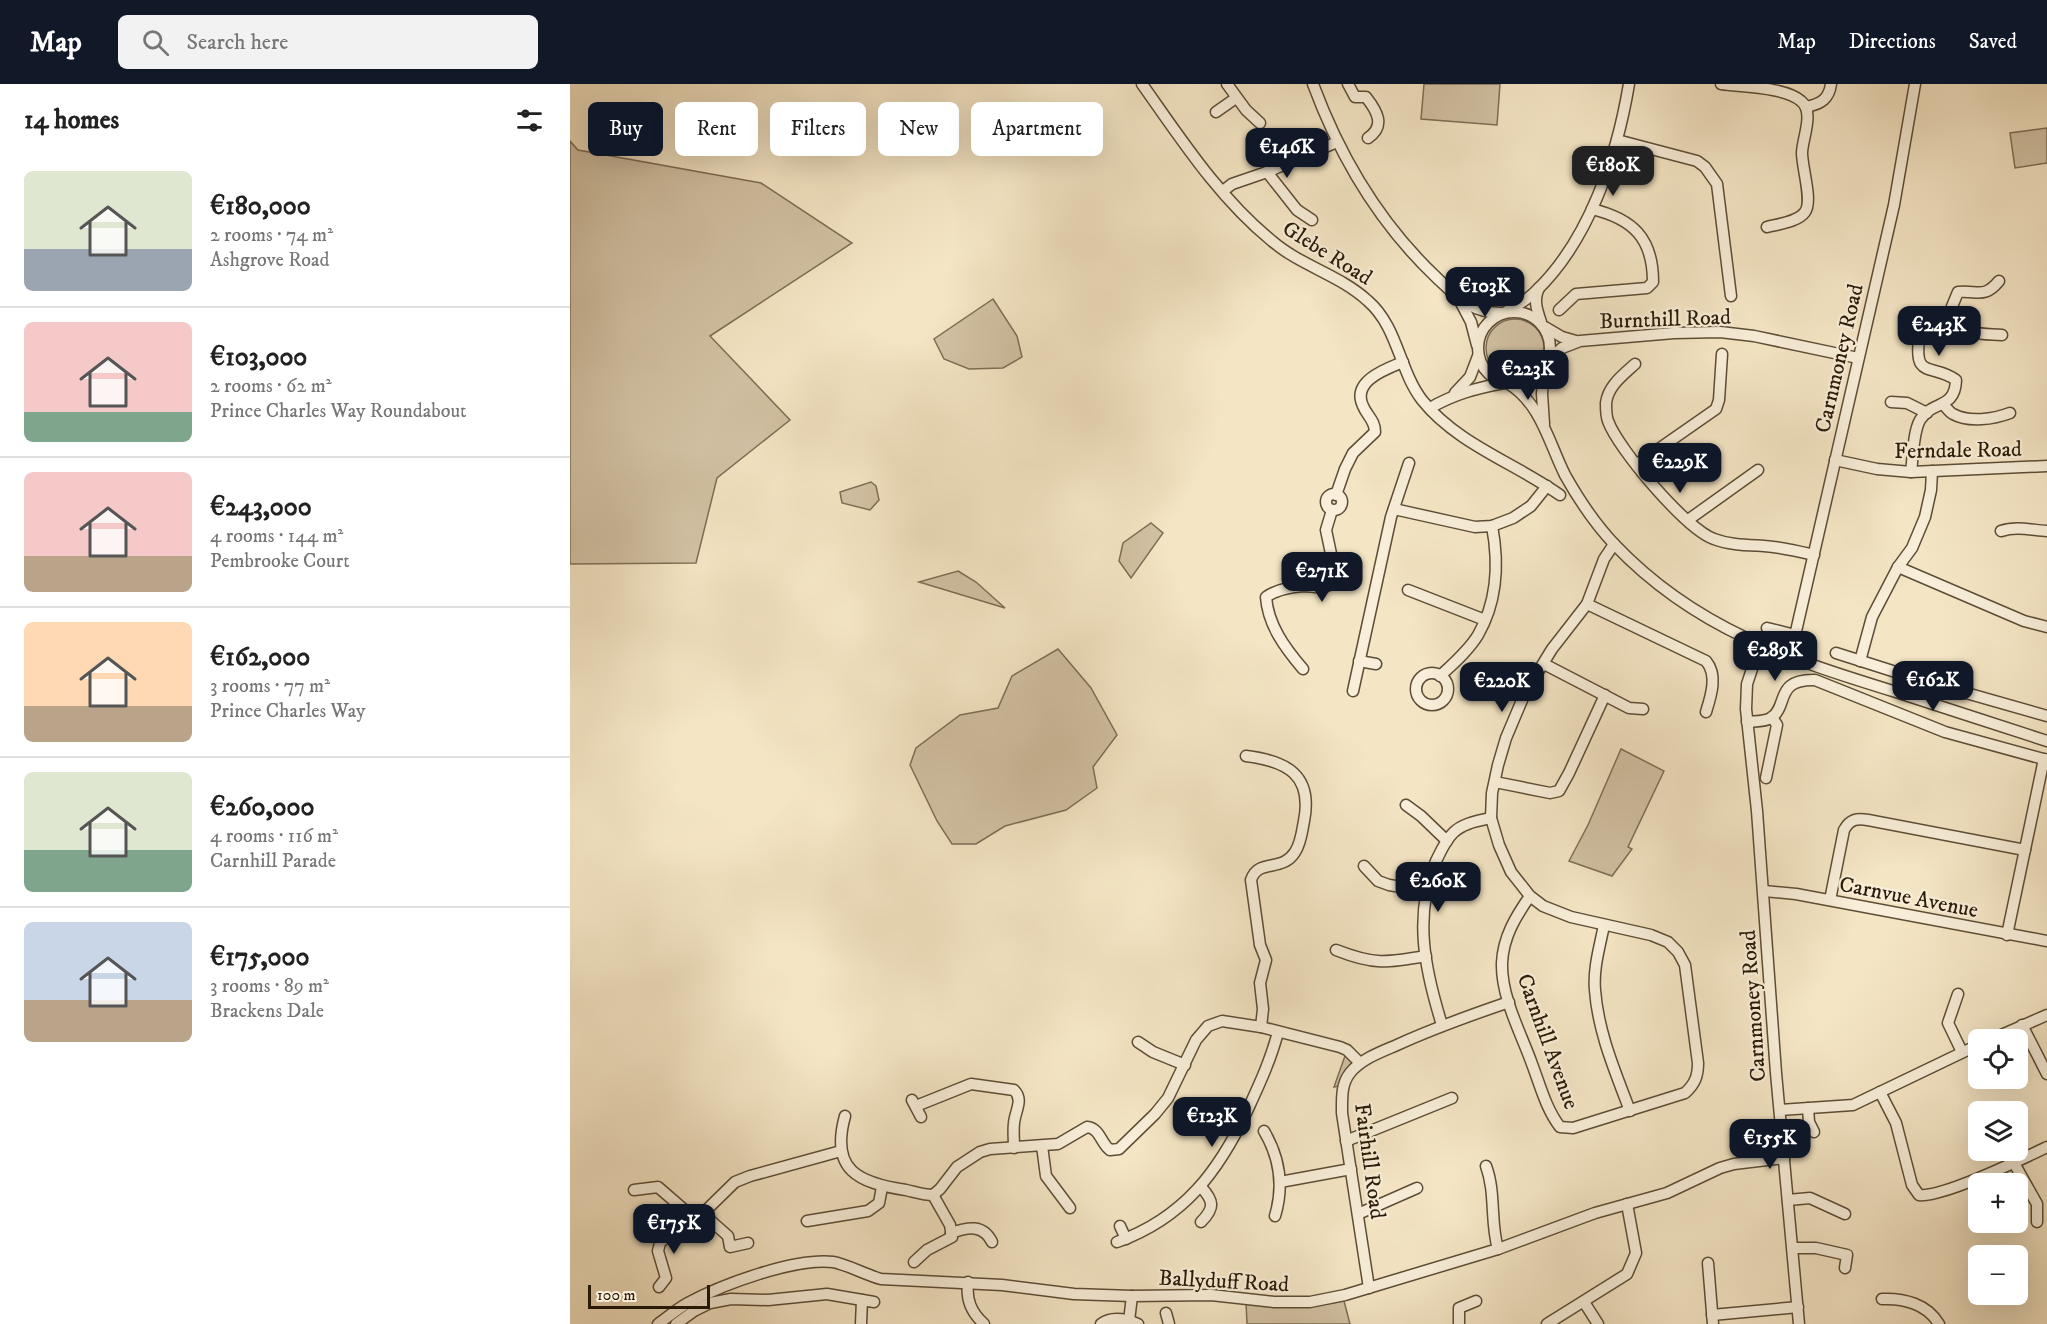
<!DOCTYPE html>
<html lang="en">
<head>
<meta charset="utf-8">
<style>
	body { margin:0; font-family:"IM FELL DW Pica",serif; background:#f2f2f2; color:#222; height:100vh; display:flex; flex-direction:column; font-size:22px; white-space:nowrap }
	* { box-sizing:border-box; margin:0 }
	p { font-size:20px; color:#767676 }
	.icon { flex:none; width:33px; height:33px; fill:none; stroke:currentColor; stroke-width:2; stroke-linecap:round; stroke-linejoin:round }
	.map { position:relative; flex:1; overflow:hidden }
	.sheet { display:flex; flex-direction:column; background:#fff; width:570px }
	.sheet>* { flex:none }
	.guide { position:absolute; left:18px; top:18px; width:570px; height:54px; display:flex; gap:12px }
	.buttons { position:absolute; left:1398px; top:945px; display:grid; gap:12px }
	.buttons a { display:grid; place-items:center; width:60px; height:60px; border-radius:9px; background:#fff; box-shadow:0 6px 24px #0002; font-size:30px }
	.scale { position:absolute; left:18px; bottom:15px; width:122px; box-sizing:border-box; padding-left:6px; border:3px solid #2b1a06; border-top:0; font-size:16px; line-height:21px; white-space:nowrap; color:#2b1a06; -webkit-text-stroke:4px #f8eed9; paint-order:stroke }
	.price { position:absolute; translate:-50% -51px; padding:0 14px; border-radius:12px; background:#111827; color:#fff; font-size:20px; line-height:39px; filter:drop-shadow(0 2px 3px #0008) }
	.price::after { content:''; position:absolute; left:50%; top:36px; width:18px; height:14px; margin-left:-9px; background:inherit; clip-path:polygon(0 0,100% 0,50% 100%) }
	.price.on { background:#222; color:#fff }
	ul { padding:0; list-style:none }
	li { display:flex; align-items:center; gap:18px; height:150px; padding:0 24px }
	li+li { border-top:2px solid #e0e0e0 }
	li span { display:grid; place-items:center; flex:none; width:168px; height:120px; border-radius:9px; color:#555 }
	li>.icon { margin-inline-start:auto }
	span .icon { width:72px; height:72px; fill:#fffc; stroke-width:1 }
	li b { font-size:26px }
	h2 { display:flex; justify-content:space-between; align-items:center; height:72px; padding:0 24px; font-size:26px }
	.tag { padding:0 21px; border-radius:9px; background:#fff; box-shadow:0 6px 24px #0002; font-size:21px; line-height:54px }
	.tag.on { background:#111827; color:#fff }
	header { display:flex; align-items:center; gap:36px; box-sizing:border-box; height:84px; padding:0 30px; background:#111827; color:#fff }
	header strong { font-size:28px }
	nav { display:flex; gap:33px; margin-inline-start:auto; font-size:21px }
	.search { width:420px; height:54px; background:#f2f2f2; display:flex; align-items:center; gap:15px; box-sizing:border-box; padding:0 21px; border-radius:9px; color:#767676; font-size:22px }
	main { display:flex; flex:1; min-height:0 }
	.map>svg:first-child { display:block }
	.green { fill:#d2c2a4; stroke:#7e6e55; stroke-width:1.5 }
	.lines { fill:none; stroke-linecap:round; stroke-linejoin:round }
	.minor-casing { stroke:#5d4d36; stroke-width:13 }
	.minor { stroke:#f8eed9; stroke-width:10 }
	.labels { text-anchor:middle; stroke-width:4.5; stroke-linejoin:round; paint-order:stroke }
	.street-label { font-size:22px; fill:#2b1a06; stroke:#f8eed9 }
</style>
</head>
<body>
<header>
<strong>Map</strong>
<div class="search"><svg class="icon" aria-label="search" viewBox="0 0 24 24"><circle cx="10" cy="10" r="6"/><path d="M15 15l6 6"/></svg>Search here</div>
<nav><a>Map</a><a>Directions</a><a>Saved</a></nav>
</header>
<main>
<section class="sheet">
<h2>14 homes<svg class="icon" aria-label="filters" viewBox="0 0 24 24"><path d="M4 7h16M4 17h16"/><circle cx="9" cy="7" r="2"/><circle cx="15" cy="17" r="2"/></svg></h2>
<ul>
<li><span style="background:linear-gradient(#dfe7d0 65%,#9aa5b1 0)"><svg class="icon" aria-label="home" viewBox="0 0 24 24"><path d="M3 11l9-7 9 7M6 9v11h12V9"/></svg></span><div><b>€180,000</b><p>2 rooms · 74 m²</p><p>Ashgrove Road</p></div></li>
<li><span style="background:linear-gradient(#f6c9c9 75%,#7fa58c 0)"><svg class="icon" aria-label="home" viewBox="0 0 24 24"><path d="M3 11l9-7 9 7M6 9v11h12V9"/></svg></span><div><b>€103,000</b><p>2 rooms · 62 m²</p><p>Prince Charles Way Roundabout</p></div></li>
<li><span style="background:linear-gradient(#f6c9c9 70%,#b9a48a 0)"><svg class="icon" aria-label="home" viewBox="0 0 24 24"><path d="M3 11l9-7 9 7M6 9v11h12V9"/></svg></span><div><b>€243,000</b><p>4 rooms · 144 m²</p><p>Pembrooke Court</p></div></li>
<li><span style="background:linear-gradient(#ffd9b3 70%,#b9a48a 0)"><svg class="icon" aria-label="home" viewBox="0 0 24 24"><path d="M3 11l9-7 9 7M6 9v11h12V9"/></svg></span><div><b>€162,000</b><p>3 rooms · 77 m²</p><p>Prince Charles Way</p></div></li>
<li><span style="background:linear-gradient(#dfe7d0 65%,#7fa58c 0)"><svg class="icon" aria-label="home" viewBox="0 0 24 24"><path d="M3 11l9-7 9 7M6 9v11h12V9"/></svg></span><div><b>€260,000</b><p>4 rooms · 116 m²</p><p>Carnhill Parade</p></div></li>
<li><span style="background:linear-gradient(#c9d6e8 65%,#b9a48a 0)"><svg class="icon" aria-label="home" viewBox="0 0 24 24"><path d="M3 11l9-7 9 7M6 9v11h12V9"/></svg></span><div><b>€175,000</b><p>3 rooms · 89 m²</p><p>Brackens Dale</p></div></li>
</ul>
</section>
<div class="map">
<svg width="1477" height="1240" viewBox="0 0 1477 1240">
	<rect width="100%" height="100%" fill="#f4e5c4"/>
	<filter id="stains"><feTurbulence type="fractalNoise" baseFrequency=".00333" numOctaves="4"/><feColorMatrix values="0 0 0 0 .2 0 0 0 0 .09 0 0 0 0 .02 0 0 0 .5 -.17"/></filter>
	<radialGradient id="worn" r=".72"><stop offset=".6" stop-color="#630" stop-opacity="0"/><stop offset="1" stop-color="#630" stop-opacity=".3"/></radialGradient>
	<g class="green">
		<path d="M854,0h76l-3,41 -76,-6z"/>
		<path d="M1477,44v35l-32,5 -5,-35z"/>
		<path d="M0,57l8,9 183,33 91,60 -142,93 80,84 -73,58 -21,85 -126,1z"/>
		<path d="M423,215l24,37 5,21 -19,11 -34,1 -25,-10 -10,-20z"/>
		<circle cx="945" cy="264" r="29"/>
		<path d="M301,398l5,4 3,14 -9,10 -28,-7 -2,-11z"/>
		<path d="M581,439l12,10 -32,45 -12,-17 4,-18z"/>
		<path d="M388,487l18,11 29,26 -86,-26z"/>
		<path d="M488,565l33,39 26,47 -24,32 4,21 -31,22 -61,16 -29,18h-24l-15,-23 -27,-56 6,-17 44,-33 38,-7 14,-32z"/>
		<path d="M1051,665l43,22 -36,76 4,2 -20,27 -43,-15 19,-36z"/>
		<path d="M776,969l8,8 -9,10 -6,15 -5,1z"/>
		<path d="M774,1217l6,23h-103l-1,-22c35,7 63,6 98,-1z"/>
	</g>
	<g class="lines">
		<g class="minor-casing">
			<g id="minor">
				<path d="M572,0c39,55 77,114 130,157 29,25 68,34 96,60 30,26 31,69 54,99 35,44 93,63 138,95"/>
				<path d="M657,0l19,26 14,13"/>
				<path d="M743,0c27,73 66,139 123,193 21,20 35,36 66,36"/>
				<path d="M778,0l7,13h11c11,14 20,29 2,41"/>
				<path d="M1151,0c22,3 64,3 80,17 14,11 1,38 1,52 0,15 11,48 3,59 -7,10 -27,12 -38,15"/>
				<path d="M1236,23c15,-3 23,-8 25,-23"/>
				<path d="M646,28l20,-14"/>
				<path d="M1047,56l80,21 8,6 12,17 14,112"/>
				<path d="M697,88l30,38 15,10"/>
				<path d="M653,107l9,-7 35,-12 70,-30"/>
				<path d="M969,204c-6,12 -2,22 2,34"/>
				<path d="M890,217l11,21 6,23"/>
				<path d="M989,226l17,-16 71,-6 6,-6c0,-44 -20,-63 -61,-73"/>
				<circle cx="944" cy="264" r="36"/>
				<path d="M934,229c10,-6 22,-12 31,-21 54,-51 82,-136 94,-208"/>
				<path d="M1380,241l1,-16 7,-17c20,-2 26,7 41,-11"/>
				<path d="M975,243l17,10 14,4"/>
				<path d="M978,277l14,-13 18,-7 94,-8 46,-1 34,4 104,22"/>
				<path d="M1065,280c-12,11 -27,22 -29,39 0,6 0,13 2,18 10,28 79,109 106,118 16,6 33,6 50,7 17,1 33,5 50,9"/>
				<path d="M974,285l-2,25 2,30"/>
				<path d="M939,300c32,20 40,59 56,91 14,25 30,49 50,70 80,84 174,114 281,147 50,16 101,33 151,49"/>
				<path d="M885,309l15,-16 8,-21"/>
				<path d="M1321,318l16,1 20,10"/>
				<path d="M1373,320c3,3 6,8 10,10 16,9 41,5 57,-1"/>
				<path d="M860,324c24,-14 47,-20 74,-25"/>
				<path d="M1265,376l42,9 34,3 136,-6"/>
				<path d="M1067,380l79,-55 3,-9 3,-46"/>
				<path d="M1341,388c2,-14 2,-40 9,-52 12,-20 35,-10 36,-40 -23,-17 -42,0 -37,-40 24,-21 26,-16 54,-8 9,3 20,2 29,3"/>
				<circle cx="764" cy="418" r="8"/>
				<path d="M766,411l9,-26 8,-16 22,-21c0,-12 -8,-16 -12,-26 -12,-25 23,-37 40,-44"/>
				<path d="M824,425l81,18 17,-1 21,-8 18,-12 16,-20"/>
				<path d="M1118,436l70,-50"/>
				<path d="M1431,447c15,-5 30,-1 46,0"/>
				<path d="M1328,483l126,54 23,6"/>
				<path d="M838,506l77,30"/>
				<path d="M1017,520l119,57c12,14 5,35 0,51"/>
				<path d="M1197,544l28,7"/>
				<path d="M1224,556l100,-435 21,-121"/>
				<path d="M1190,561l-13,39 -1,25 11,102 19,262 23,251"/>
				<path d="M1266,569l88,28 123,35"/>
				<path d="M789,577l17,3"/>
				<path d="M1290,577l12,-44 26,-50 14,-19 13,-31 6,-27 1,-19"/>
				<path d="M974,580l85,44 14,1"/>
				<path d="M733,585c-18,-21 -35,-44 -37,-72 10,-7 24,-10 37,-11 12,0 22,5 31,-5v-13l-8,-38 6,-20"/>
				<circle cx="862" cy="605" r="16"/>
				<path d="M870,592c13,-12 29,-26 38,-41 19,-33 21,-72 14,-109"/>
				<path d="M783,607l38,-174 18,-54"/>
				<path d="M1177,638c8,-1 17,0 24,-4 18,-12 3,-39 44,-38l130,52 102,28"/>
				<path d="M676,672c41,5 67,19 58,65 -2,10 -3,22 -9,31 -13,21 -37,6 -44,28l9,65 6,15 -6,23 3,26 -2,18 79,20 7,3 13,13"/>
				<path d="M1196,694l11,-53 -5,-8"/>
				<path d="M925,698l55,11 9,-2 10,-18 36,-78"/>
				<path d="M836,721l15,11 26,25"/>
				<path d="M794,782l14,15 11,4 38,6"/>
				<path d="M1194,807l32,3 251,47"/>
				<path d="M960,812c-14,20 -27,41 -28,67 -1,34 19,70 30,101 8,21 14,45 28,63l13,1 112,-35c10,-9 13,-17 13,-30l-13,-98 -7,-13 -10,-10 -17,-7 -80,-18 -28,-11 -13,-10 -19,-24 -12,-27 -8,-27 1,-25 6,-28 8,-27 19,-45 27,-44 35,-45 17,-45 10,-15"/>
				<path d="M1260,816l14,-70c6,-11 13,-12 24,-10l157,30"/>
				<path d="M1034,841c-4,21 -11,43 -9,65 3,42 20,81 35,121"/>
				<path d="M1437,851l37,-176"/>
				<path d="M766,866c38,15 50,13 90,6"/>
				<path d="M1388,910l-10,29 14,29"/>
				<path d="M872,941c-17,-55 -29,-109 -6,-164 5,-10 9,-20 17,-28 10,-10 25,-12 38,-15"/>
				<path d="M1452,941l25,49"/>
				<path d="M1420,956l57,-25"/>
				<path d="M568,958l15,10 32,13"/>
				<path d="M1310,1008l16,31 16,62 7,10c23,3 103,-36 128,-48"/>
				<path d="M342,1016l9,17"/>
				<path d="M346,1022l55,-22 43,6c10,10 1,21 0,33 -1,8 0,16 0,25"/>
				<path d="M1238,1024l1,14 5,10"/>
				<path d="M1210,1026l73,-5 125,-60"/>
				<path d="M275,1032c-15,54 13,67 61,74 9,2 18,5 27,5l7,-6 17,-22 23,-15 10,-3 68,-5 29,-17c13,1 14,17 23,23l9,-1 36,-35 13,-16 28,-58 12,-14 14,-5 39,6"/>
				<path d="M694,1047c16,27 20,55 11,85"/>
				<path d="M776,1057l106,-43"/>
				<path d="M472,1062l4,30 24,32"/>
				<path d="M1444,1079l23,41v18"/>
				<path d="M916,1082c10,27 4,56 12,83"/>
				<path d="M710,1098l71,-13"/>
				<path d="M631,1103c13,14 14,21 0,35"/>
				<path d="M64,1106l24,-3 38,33"/>
				<path d="M1218,1116l22,-2 35,16"/>
				<path d="M132,1129l26,23 2,11 18,-4"/>
				<path d="M788,1130l59,-26"/>
				<path d="M237,1137l61,-10 11,-8 3,-16"/>
				<path d="M550,1142l6,13"/>
				<path d="M381,1149c17,-6 32,-9 41,9"/>
				<path d="M547,1158c67,-24 102,-71 131,-133 12,-26 23,-50 30,-77"/>
				<path d="M1223,1164h23l31,7 -2,13"/>
				<path d="M344,1178l13,-12 25,-13 -2,-12 -17,-30"/>
				<path d="M1138,1179l5,61"/>
				<path d="M398,1198c-2,18 3,30 16,42"/>
				<path d="M89,1203l7,-9 -8,-27 2,-8 6,-6 22,-9 47,-46 15,-6 91,-25"/>
				<path d="M799,1204l-27,-175c0,-14 -1,-29 8,-40 11,-14 31,-21 47,-28 37,-17 74,-30 112,-43"/>
				<path d="M1312,1215c22,-1 45,5 57,25"/>
				<path d="M1014,1218l14,22"/>
				<path d="M596,1229l3,11"/>
				<path d="M1142,1231l86,-8"/>
				<path d="M559,1237l3,-25"/>
				<path d="M88,1240c10,-7 19,-15 30,-21 35,-19 106,-45 145,-41 13,2 33,13 48,17l121,6 72,9 58,2 79,-1 63,7h36l35,-7 153,-46 97,-36 72,-20 53,-25 14,-4 50,-6"/>
				<path d="M106,1240l18,-13 16,-8 21,-4 37,1 59,-6 47,8"/>
				<path d="M291,1240l1,-24"/>
				<path d="M531,1240c11,-8 25,-5 37,0"/>
				<path d="M889,1240v-16l17,-7"/>
				<path d="M977,1240l80,-50 9,-21 -9,-49"/>
			</g>
		</g>
		<use href="#minor" class="minor"/>
	</g>
	<g class="labels">
		<g class="street-label">
			<text transform="translate(758 168) rotate(32)" y="8">Glebe Road</text>
			<text transform="translate(1095 234) rotate(-2)" y="8">Burnthill Road</text>
			<text transform="translate(1268 274) rotate(-77)" y="8">Carnmoney Road</text>
			<text transform="translate(1388 365) rotate(-1)" y="8">Ferndale Road</text>
			<text transform="translate(1339 812) rotate(11)" y="8">Carnvue Avenue</text>
			<text transform="translate(1182 922) rotate(-94)" y="8">Carnmoney Road</text>
			<text transform="translate(979 957) rotate(70)" y="8">Carnhill Avenue</text>
			<text transform="translate(801 1077) rotate(82)" y="8">Fairhill Road</text>
			<text transform="translate(654 1196) rotate(3)" y="8">Ballyduff Road</text>
		</g>
	</g>
	<rect width="100%" height="100%" filter="url(#stains)"/>
	<rect width="100%" height="100%" fill="url(#worn)"/>
</svg>
<div class="buttons">
<a><svg class="icon" aria-label="locate" viewBox="0 0 24 24"><circle cx="12" cy="12" r="6"/><path d="M12 2v4M12 18v4M2 12h4M18 12h4"/></svg></a>
<a><svg class="icon" aria-label="layers" viewBox="0 0 24 24"><path d="M12 4l9 5-9 5-9-5zM3 14l9 5 9-5"/></svg></a>
<a>+</a>
<a>−</a>
</div>
<div class="scale">100 m</div>
<b class="price" style="left:717px;top:95px">€146K</b>
<b class="price on" style="left:1043px;top:113px">€180K</b>
<b class="price" style="left:915px;top:234px">€103K</b>
<b class="price" style="left:1369px;top:273px">€243K</b>
<b class="price" style="left:958px;top:317px">€223K</b>
<b class="price" style="left:1110px;top:410px">€229K</b>
<b class="price" style="left:752px;top:519px">€271K</b>
<b class="price" style="left:1205px;top:598px">€289K</b>
<b class="price" style="left:1363px;top:628px">€162K</b>
<b class="price" style="left:932px;top:629px">€220K</b>
<b class="price" style="left:868px;top:829px">€260K</b>
<b class="price" style="left:642px;top:1064px">€123K</b>
<b class="price" style="left:1200px;top:1086px">€155K</b>
<b class="price" style="left:104px;top:1171px">€175K</b>
<div class="guide">
<a class="tag on">Buy</a>
<a class="tag">Rent</a>
<a class="tag">Filters</a>
<a class="tag">New</a>
<a class="tag">Apartment</a>
</div>
</div>
</main>
</body>
</html>
